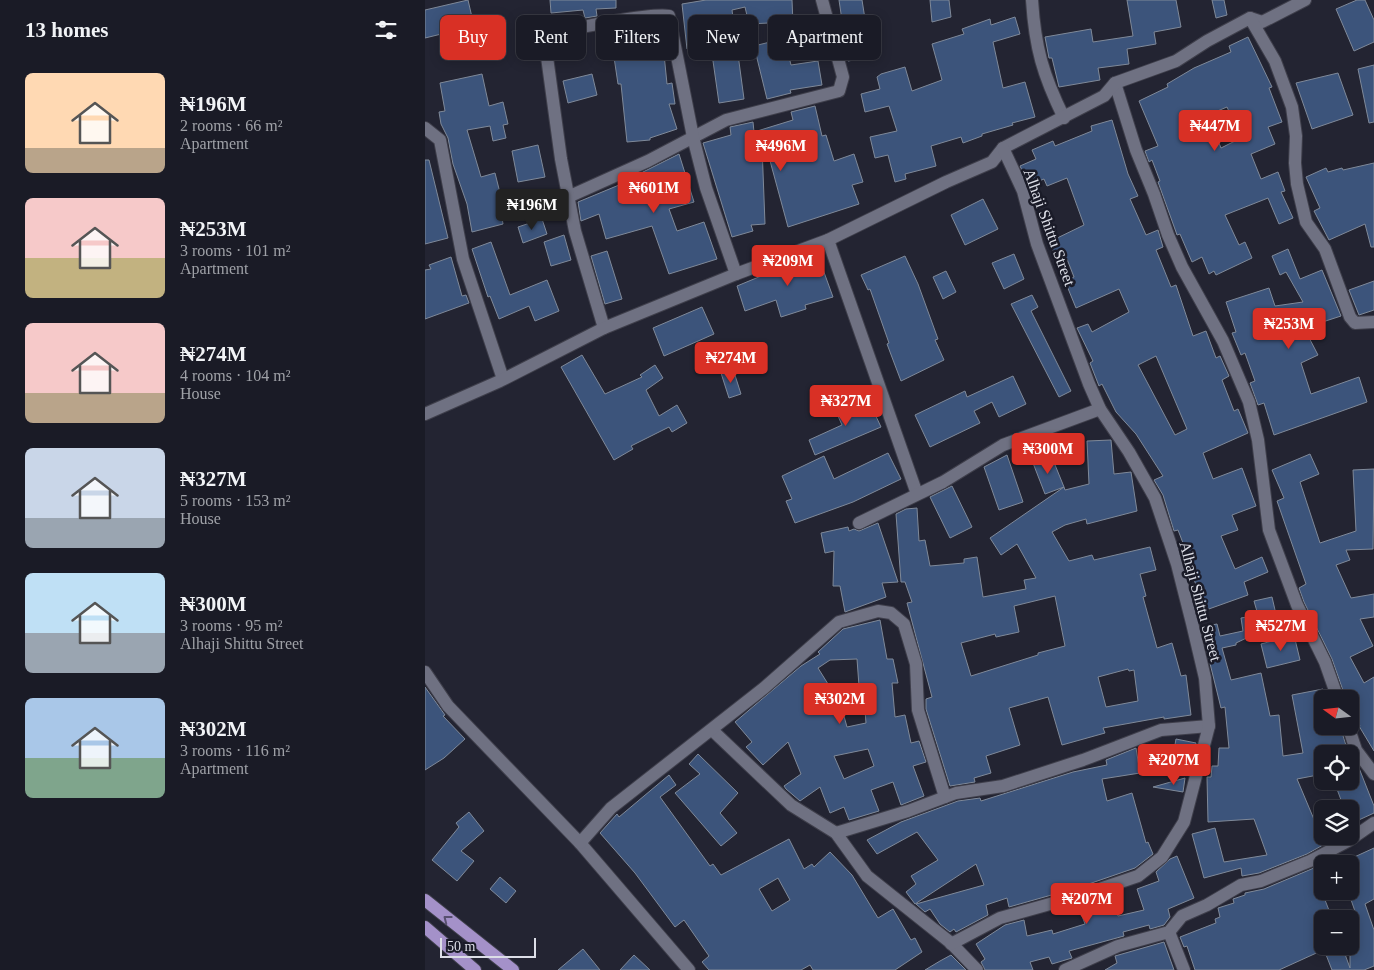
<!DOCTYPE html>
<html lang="en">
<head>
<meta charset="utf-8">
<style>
	body { margin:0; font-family:Georgia,serif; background:#23242e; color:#f1f3f6; height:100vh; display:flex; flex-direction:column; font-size:19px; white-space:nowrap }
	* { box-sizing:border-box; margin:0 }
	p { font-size:16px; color:#9fa1a7 }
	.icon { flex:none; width:28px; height:28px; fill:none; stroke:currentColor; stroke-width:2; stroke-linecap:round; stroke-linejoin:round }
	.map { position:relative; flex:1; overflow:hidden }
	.panel { display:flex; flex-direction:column; background:#1a1b26; width:425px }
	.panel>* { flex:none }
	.banner { position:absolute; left:15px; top:15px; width:475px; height:45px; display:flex; gap:10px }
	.needle { width:32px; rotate:285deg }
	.tools { position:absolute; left:889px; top:690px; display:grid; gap:10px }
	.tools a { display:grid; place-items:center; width:45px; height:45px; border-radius:8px; background:#1a1b26; box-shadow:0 2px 12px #0003,0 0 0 1px #383943; font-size:25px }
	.scale { position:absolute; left:15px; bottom:12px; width:96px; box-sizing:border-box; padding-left:5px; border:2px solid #dcdee7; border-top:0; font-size:14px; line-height:18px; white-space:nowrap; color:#dcdee7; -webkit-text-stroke:4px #1a1b28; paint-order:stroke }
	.price { position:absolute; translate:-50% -42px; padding:0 11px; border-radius:5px; background:#d93025; color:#fff; font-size:16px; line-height:32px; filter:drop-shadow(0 1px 2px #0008) }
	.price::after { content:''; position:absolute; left:50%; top:30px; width:15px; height:11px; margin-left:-8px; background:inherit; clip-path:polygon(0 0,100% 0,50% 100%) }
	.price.active { background:#222; color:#fff }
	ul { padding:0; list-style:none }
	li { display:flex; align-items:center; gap:15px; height:125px; padding:0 25px }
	li span { display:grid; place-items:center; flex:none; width:140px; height:100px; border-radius:8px; color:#555 }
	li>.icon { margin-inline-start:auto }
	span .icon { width:60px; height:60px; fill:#fffc; stroke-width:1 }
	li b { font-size:21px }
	h2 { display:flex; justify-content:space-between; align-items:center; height:60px; padding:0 25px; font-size:21px }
	.chip { padding:0 18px; border-radius:8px; background:#1a1b26; box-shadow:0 2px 12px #0003,0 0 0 1px #383943; font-size:18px; line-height:45px }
	.chip.active { background:#d93025; color:#fff }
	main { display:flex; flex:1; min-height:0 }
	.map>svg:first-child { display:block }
	.building { fill:#3c547b; stroke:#7f8999; fill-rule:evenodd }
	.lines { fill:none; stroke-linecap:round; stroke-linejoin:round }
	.minor-casing { stroke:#3f3f4b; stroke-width:14 }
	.primary-casing { stroke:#3f3f4b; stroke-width:14 }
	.minor { stroke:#6f7182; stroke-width:12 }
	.primary { stroke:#a491c9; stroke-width:12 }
	.oneway { stroke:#585070 }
	.labels { text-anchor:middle; stroke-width:5; stroke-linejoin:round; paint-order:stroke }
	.street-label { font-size:16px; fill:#dcdee7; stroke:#1a1b28 }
</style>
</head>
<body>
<main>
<section class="panel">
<h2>13 homes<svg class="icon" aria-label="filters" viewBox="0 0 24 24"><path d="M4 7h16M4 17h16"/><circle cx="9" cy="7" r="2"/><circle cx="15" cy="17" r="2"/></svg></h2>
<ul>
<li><span style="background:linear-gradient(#ffd9b3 75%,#b9a48a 0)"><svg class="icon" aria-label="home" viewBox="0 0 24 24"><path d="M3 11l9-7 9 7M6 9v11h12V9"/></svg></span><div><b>₦196M</b><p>2 rooms · 66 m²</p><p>Apartment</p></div></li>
<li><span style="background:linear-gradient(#f6c9c9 60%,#c2b280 0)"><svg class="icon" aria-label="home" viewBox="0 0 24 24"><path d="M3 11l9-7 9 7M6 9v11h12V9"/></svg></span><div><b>₦253M</b><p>3 rooms · 101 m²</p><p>Apartment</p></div></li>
<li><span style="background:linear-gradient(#f6c9c9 70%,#b9a48a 0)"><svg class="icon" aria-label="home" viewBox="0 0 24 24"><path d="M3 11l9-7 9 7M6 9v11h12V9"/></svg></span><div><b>₦274M</b><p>4 rooms · 104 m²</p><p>House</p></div></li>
<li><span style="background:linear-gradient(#c9d6e8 70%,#9aa5b1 0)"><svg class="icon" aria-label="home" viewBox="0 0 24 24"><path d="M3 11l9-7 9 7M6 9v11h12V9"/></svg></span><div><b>₦327M</b><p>5 rooms · 153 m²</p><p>House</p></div></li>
<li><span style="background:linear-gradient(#bfe0f5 60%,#9aa5b1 0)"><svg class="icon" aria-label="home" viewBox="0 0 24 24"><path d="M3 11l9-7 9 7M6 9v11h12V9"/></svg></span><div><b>₦300M</b><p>3 rooms · 95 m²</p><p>Alhaji Shittu Street</p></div></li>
<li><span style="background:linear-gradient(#a9c7e8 60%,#7fa58c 0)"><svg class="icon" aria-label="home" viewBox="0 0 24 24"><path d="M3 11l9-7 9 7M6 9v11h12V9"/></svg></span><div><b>₦302M</b><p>3 rooms · 116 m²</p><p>Apartment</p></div></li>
</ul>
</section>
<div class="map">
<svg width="949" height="970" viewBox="0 0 949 970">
	<rect width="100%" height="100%" fill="#232432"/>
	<g class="building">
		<path d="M43,0l6,26 -49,12v-28z"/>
		<path d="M125,0h66v8l-20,1 1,7 -12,2 -2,-8 -32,3z"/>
		<path d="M281,0h86l1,24 -12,1 10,40 27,-4 4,24 -32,5 1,3 -24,6 -13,-53 16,-4 -1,-19 -20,1 -4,-17 -13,3 12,89 -25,4 -8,-56 -24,2 -5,-45z"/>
		<path d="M414,0h23l9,57 -23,4z"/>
		<path d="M505,0h19l2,17 -19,5z"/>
		<path d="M702,0h49l5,27 -27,5 2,12 -29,5 2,15 -31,4 2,12 -41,7 -7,-29h-3l-4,-21 46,-8 2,13 40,-6z"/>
		<path d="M787,0h12l3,15 -11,3z"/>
		<path d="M932,0h8l9,20v22l-20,9 -18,-42z"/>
		<path d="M590,17l5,17 -27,8 10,46 22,-6 10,35 -23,6 1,2 -31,9v2l-19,7 -2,-6 -30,9 5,20 -31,8 1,5 -11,3 -7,-27 -13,3 -5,-21 27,-6 -8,-25 -24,6 -4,-18 19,-5 -3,-12 4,-3 24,-7 7,24 30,-11 -10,-36 32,-10 -2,-5 28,-10 1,6z"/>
		<path d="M236,24l6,60 5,-1 3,21h-6l8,25 -27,9v2l-23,2 -6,-58h-3l-7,-47 28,-4 -1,-7z"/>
		<path d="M823,37l24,50 -3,1 13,34 -14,5 7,17 -24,10 10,25 17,-7 7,19 -4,1 12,26 -14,6 -11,-26 -43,17 14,30 6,-3 7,16 -36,17 -2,-4 -5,3 -7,-17 -10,5 -12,-28 -3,1 -1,-3 -18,-50 2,-1 -8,-21 -3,2 -4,-11 13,-5 -19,-45 29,-14 -1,-3 27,-16 37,-16 -2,-6zM802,107l14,31 -20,10 -13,-33z"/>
		<path d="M949,65v57l-5,1 -11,-54z"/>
		<path d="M913,73l15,42 -41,14 -16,-46z"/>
		<path d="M57,74l7,32 14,-4 5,22 -5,1 3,13 -13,3 -3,-15 -23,4 14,47 14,-4 5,20h-2l5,31 -31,8 -5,-28 -14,-40 -5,-26 -7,-14 -2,-12 6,-1 -5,-28z"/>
		<path d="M167,74l5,21 -29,8 -5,-22z"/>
		<path d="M390,106l7,30 4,-1 8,26 20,-7 9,28 -11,3 7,19 -71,23 -22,-81h-4l3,78 -14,1 2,6 -21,6 -29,-94 28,-8 -1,-8 14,-3 9,-2 1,10 39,-12 -2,-8z"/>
		<path d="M687,120l16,54 10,22 -8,3 16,36 12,-5 5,17 -7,3 15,37 5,-2 17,51 13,-5 10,27 4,-2 9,20 -7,4 12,31 4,-2 10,24 -45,20 10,26 29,-11 14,38 -24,9 6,15 -17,6 14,33 27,-12 6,15 -24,10 4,13 -42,15 -21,-53 3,-1 -10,-26 -4,1 -11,-36 -9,-15 9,-4 -27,-42 -20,-22 -14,-28 -3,2 -9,-23 3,-2 -16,-33 11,-4 4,8 37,-20 -10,-23 -43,19 -11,-27 9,-4 -7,-18 -8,4 -10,-21 35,-17 -17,-47 -20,8 -3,-7 -15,6 -9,-19 16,-7 -4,-9 21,-9 2,5 37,-15 -1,-5zM731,356l31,73 -12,6 -37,-70z"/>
		<path d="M113,145l7,32 -27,5 -6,-31z"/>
		<path d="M254,154l15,48 -25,7 8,22 27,-9 13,37 -48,15 -17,-48 -46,13 -7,-25 -18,7 -3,-19 58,-24 -1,-2z"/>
		<path d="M0,160h4l19,78 -23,6z"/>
		<path d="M949,163v84h-3l-6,-23 -36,16 -15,-29 6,-3 -14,-31 20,-9 2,4 14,-4 1,2z"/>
		<path d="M558,199l15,30 -33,16 -14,-30z"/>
		<path d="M117,219l5,15 -24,9 -5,-16z"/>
		<path d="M139,235l7,25 -20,6 -7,-24z"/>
		<path d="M66,242l19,53 37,-15 12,31 -24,10 -6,-15 -30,13 -9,-23 -2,1 -16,-48z"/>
		<path d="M863,249l12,30 22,-9 19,46 -37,12 14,27 -17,8 10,31 48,-17 8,25 -93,33 -10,-32 -6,2 -8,-22 5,-2 -10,-28 -4,2 -9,-22 4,-1 -10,-30 43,-14 6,18 28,-4 -17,-30 -6,3 -8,-19z"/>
		<path d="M182,251l15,48 -17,5 -14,-48z"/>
		<path d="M392,253l16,44 -28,8 1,4 -25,8 -5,-17 -31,11 -8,-25z"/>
		<path d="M589,254l10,25 -20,10 -12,-26z"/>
		<path d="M480,256l13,28 20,55 -3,1 9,20 -43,21 -14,-37 2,-1 -19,-54 -2,1 -7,-15z"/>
		<path d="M26,257l11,39 4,-1 3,8 -44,16v-49l6,-1 -2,-4z"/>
		<path d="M521,271l10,21 -13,7 -10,-22z"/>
		<path d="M949,281v29l-15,5 -10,-25z"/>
		<path d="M607,295l6,12 -7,4 40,80 -12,6 -48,-93z"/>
		<path d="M277,307l12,27 -50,22 -11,-28z"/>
		<path d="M157,355l23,39 37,-17 -2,-2 15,-10 8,13 -17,12 13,26 18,-11 10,18 -15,9 -3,-5 -38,19 2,3 -19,11 -53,-93z"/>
		<path d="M308,369l8,25 -12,4 -8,-25z"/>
		<path d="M588,376l13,28 -27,13 -7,-15 -18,9 6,12 -50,24 -15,-32 50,-24 2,6z"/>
		<path d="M432,398l7,18 10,-4 7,15 -66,28 -6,-15 33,-15 -8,-18z"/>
		<path d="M686,440l3,34 17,-2 6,39 -50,13 -1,-5 -21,6 -13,7 17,29 23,-6 2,5 56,-13 6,23 -16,4 6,22 -3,1 14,51 15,-5 9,33 5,-1 5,40 -27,4v-2l-61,11 2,5 -43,12 -14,-48 -39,11 11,37 -34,11 5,17 -17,5 1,4 -25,4 -24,-77v-10l6,-2 -25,-94 5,-1 -7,-20h-4l-5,-68 10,-5 11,-1 2,33 6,-1 5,26 34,-3v-4l13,-2 6,40 43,-8 -2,-9 12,-2 -19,-34 -16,11 -11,-17 74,-51 1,3 24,-6 -2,-43zM630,596l10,50 -27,7v2l-67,21 -10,-33 34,-9 1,3 23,-5 -5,-26zM703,669l1,2 5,-1 4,31 -32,6 -8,-30z"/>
		<path d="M463,453l13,26 -48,23 -58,21 -9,-22 6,-2 -10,-23 42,-20 10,23z"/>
		<path d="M885,454l9,20 -19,8 20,61 36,-12 -3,-61 21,-1 -1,80 -27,1 4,10 -14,5 15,33 23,-4v23l-14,2 13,27 -23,11 14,26 10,-6v74l-15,-25h1l-10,-19v-8h-4l-14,-40 -28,-57 -5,-14 7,-4 -29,-83 7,-3 -12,-28z"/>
		<path d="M582,455l16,47 -24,8 -15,-43z"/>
		<path d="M626,455l13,32 -19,7 -12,-31z"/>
		<path d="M527,486l20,41 -22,11 -20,-41z"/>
		<path d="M453,523l20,59 -16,1 4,14 -41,15 -5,-26h-7l1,-35 -9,2 -4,-20 27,-6 1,4 5,-2 5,2z"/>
		<path d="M847,597l6,26 -42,20v2l-14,3 9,32 30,-7 9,43 9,-1 4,41 20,-3 -11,-58 31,-6v37h17l8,26 -25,2v20l-26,5 24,57h18l-32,18 -48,19 -17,3 -1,-8 -37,10 -12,-44 23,-6 9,34 43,-7 -13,-36 -46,3 -1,-45h4l1,-11h6l1,-18h10l-4,-41 -4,1 -20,-81 16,-3 3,12 23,-5 -2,-13 17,-3 -4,-14z"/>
		<path d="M455,620l7,39h6l5,24h-6l3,34 10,-2 6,28 8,-2 7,21 -13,4 11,30 -23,9 -8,-23 -22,8 8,21 -30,9 -5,-13 -14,6 -10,-26 -20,14 -14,-12 -2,-3 17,-12 -13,-32 -25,23 -17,-18 6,-5 -17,-20 66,-56 19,-12 -2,-2 25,-23zM432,659l2,27h4l3,37 -19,4 -10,-36 -4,1 -15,-24 12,-8zM443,749l6,17 -30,13 -10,-23z"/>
		<path d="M869,635l6,25 -33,8 -6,-24z"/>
		<path d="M0,687l20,28 -2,1 22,23 -21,19 -19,12z"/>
		<path d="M751,739l20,4 -6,23 -19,2z"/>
		<path d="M711,748l4,25 -38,6 5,22 25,-8 14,50 2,-1 5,12 -18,14 -55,19 -71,20 -2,-9 -21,7 2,10 -32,17 -2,-3 -4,3 -10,-8 -10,-15 -5,3 -9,-8 68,-19 -8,-21 -61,40 -9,-12 10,-8 -5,-8 27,-16 -21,-28 -40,22 -10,-14 34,-18 57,-21 22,-3 1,3 92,-29 34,-7 -1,-5z"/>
		<path d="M273,754l40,39 -18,20 17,20 -16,13 -46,-53 25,-19 -11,-10z"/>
		<path d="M925,756l9,12 15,38v7l-24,11v-18l-6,2 -10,-27h16z"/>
		<path d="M244,775l7,10 -16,12 50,69 3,-2 8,11 68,-36 15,30 8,-5 2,3 16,-15 22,23 26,43 15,-9 18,31 4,-2 7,14 -27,18h-82l-3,-5 -9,5h-92l-7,-8 7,-6 -25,-36 -9,7 -40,-54 -35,-40 17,-19 2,3zM353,878l12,22 -18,11 -13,-22z"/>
		<path d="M760,778l-2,14 -30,-5z"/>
		<path d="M44,812l15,19 -23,20 13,10 -17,20 -25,-21 27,-33 -3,-4z"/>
		<path d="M949,848v51l-9,5 9,26v36l-10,4h-32l-9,-23v3l-44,20h-84l-8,-24 -3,1 -4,-10 36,-14 -1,-4 5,-2 -2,-9 16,-5 -1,-4 12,-4v-2l19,-4 50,-21 1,5 8,-3v21h21l-19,9 7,18 -9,1v27h19l8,22v-22h7l-7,-20v-7l7,-2 -9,-26h2v-32z"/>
		<path d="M752,856l17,42 -26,11 2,8 -6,8 -14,4 -1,-4 -26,7 1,4 -55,15 3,7 -20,6 -3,-7 -19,5 3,8h-48l-4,-8 4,-3 -9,-15 29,-19 19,-5 3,16 25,-6 1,4 32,-10 -7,-19 24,-8 3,11 9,-3 4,11 26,-6 -7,-21 22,-8 -3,-9 14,-13z"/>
		<path d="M75,877l16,14 -10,12 -16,-14z"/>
		<path d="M739,942l10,28h-69l12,-7 -2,-7z"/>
		<path d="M158,949l17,21h-42z"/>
		<path d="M209,955l16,15h-30z"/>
		<path d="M526,955l15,15h-41l15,-9z"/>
	</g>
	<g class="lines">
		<g class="minor-casing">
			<g id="minor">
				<path d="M607,0c3,48 11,75 32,118"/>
				<path d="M825,18l12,4 43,-22"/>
				<path d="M690,83l21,67 18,44 14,41 14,32 41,74 26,61 9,38 11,90 28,75 28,57 13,37"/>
				<path d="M0,128l15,12 23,119 40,120"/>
				<path d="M143,197l80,-36 78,-41 113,-29 4,-14 -21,-77"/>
				<path d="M403,240l89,254"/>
				<path d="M179,328l-29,-97 -14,-72 -14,-102 2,-15c3,-2 6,-6 9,-8 14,-7 96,-21 111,-18l24,121 13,51 30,86"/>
				<path d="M0,414l75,-33 104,-53 132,-54 92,-34 118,-58 46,-20 11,-14 101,-52 11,-13 61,-22 31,-20 43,-23 25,43 17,46 4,29 -1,27 2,21 9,38 19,27 25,68 5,6 19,-1"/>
				<path d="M434,523l84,-41 60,-37 97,-36"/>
				<path d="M0,672l23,34 132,137 109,127"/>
				<path d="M923,726l8,24 18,24"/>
				<path d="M287,730l79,75 45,28 31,43 84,67 26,27"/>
				<path d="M411,833l72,-22 48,-18 47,-7 80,-26 78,-30 48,-4"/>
				<path d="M155,843l31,-35 153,-120 75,-66 39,-11 13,2 13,11 12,40 2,46 27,87"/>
				<path d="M744,932l15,38"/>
				<path d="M526,944l49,-26 82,-23 56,-19 24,-19 22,-35 25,-96 -4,-48 -13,-55 -15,-59 -22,-66 -26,-46 -29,-43 -11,-25 -52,-140 -14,-53 -20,-43"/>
				<path d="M640,970l53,-24 51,-14 13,-16 25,-11 34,-20 20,-4 49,-20 38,-20 26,-18"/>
			</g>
		</g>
		<g class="primary-casing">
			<g id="primary">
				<path d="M0,900l88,70"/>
				<path d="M0,927l50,43"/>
			</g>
		</g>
		<use href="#minor" class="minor"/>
		<use href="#primary" class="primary"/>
	</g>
	<defs><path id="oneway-chevron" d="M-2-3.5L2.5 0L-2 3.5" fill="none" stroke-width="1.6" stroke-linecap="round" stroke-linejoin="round" transform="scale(1.25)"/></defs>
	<use class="oneway" href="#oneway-chevron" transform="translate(22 919) rotate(-142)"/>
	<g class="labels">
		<g class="street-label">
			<text transform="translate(625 227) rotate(70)" y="6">Alhaji Shittu Street</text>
			<text transform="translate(776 601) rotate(75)" y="6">Alhaji Shittu Street</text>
		</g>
	</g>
</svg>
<div class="tools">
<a><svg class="needle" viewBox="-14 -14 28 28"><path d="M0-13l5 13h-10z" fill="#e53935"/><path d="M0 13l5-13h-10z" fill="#9fa1a7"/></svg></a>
<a><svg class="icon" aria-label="locate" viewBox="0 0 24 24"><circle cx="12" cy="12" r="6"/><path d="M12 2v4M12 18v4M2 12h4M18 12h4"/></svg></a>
<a><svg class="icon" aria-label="layers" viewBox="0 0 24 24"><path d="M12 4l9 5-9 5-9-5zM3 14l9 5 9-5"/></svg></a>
<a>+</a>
<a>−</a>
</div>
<div class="scale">50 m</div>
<b class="price" style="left:790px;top:152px">₦447M</b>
<b class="price" style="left:356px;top:172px">₦496M</b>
<b class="price" style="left:229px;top:214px">₦601M</b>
<b class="price active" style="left:107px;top:231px">₦196M</b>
<b class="price" style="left:363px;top:287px">₦209M</b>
<b class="price" style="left:864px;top:350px">₦253M</b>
<b class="price" style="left:306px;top:384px">₦274M</b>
<b class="price" style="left:421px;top:427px">₦327M</b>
<b class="price" style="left:623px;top:475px">₦300M</b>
<b class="price" style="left:856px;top:652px">₦527M</b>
<b class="price" style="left:415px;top:725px">₦302M</b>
<b class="price" style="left:749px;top:786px">₦207M</b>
<b class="price" style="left:662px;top:925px">₦207M</b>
<div class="banner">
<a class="chip active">Buy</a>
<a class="chip">Rent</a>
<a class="chip">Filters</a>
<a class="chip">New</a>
<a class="chip">Apartment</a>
</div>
</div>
</main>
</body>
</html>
